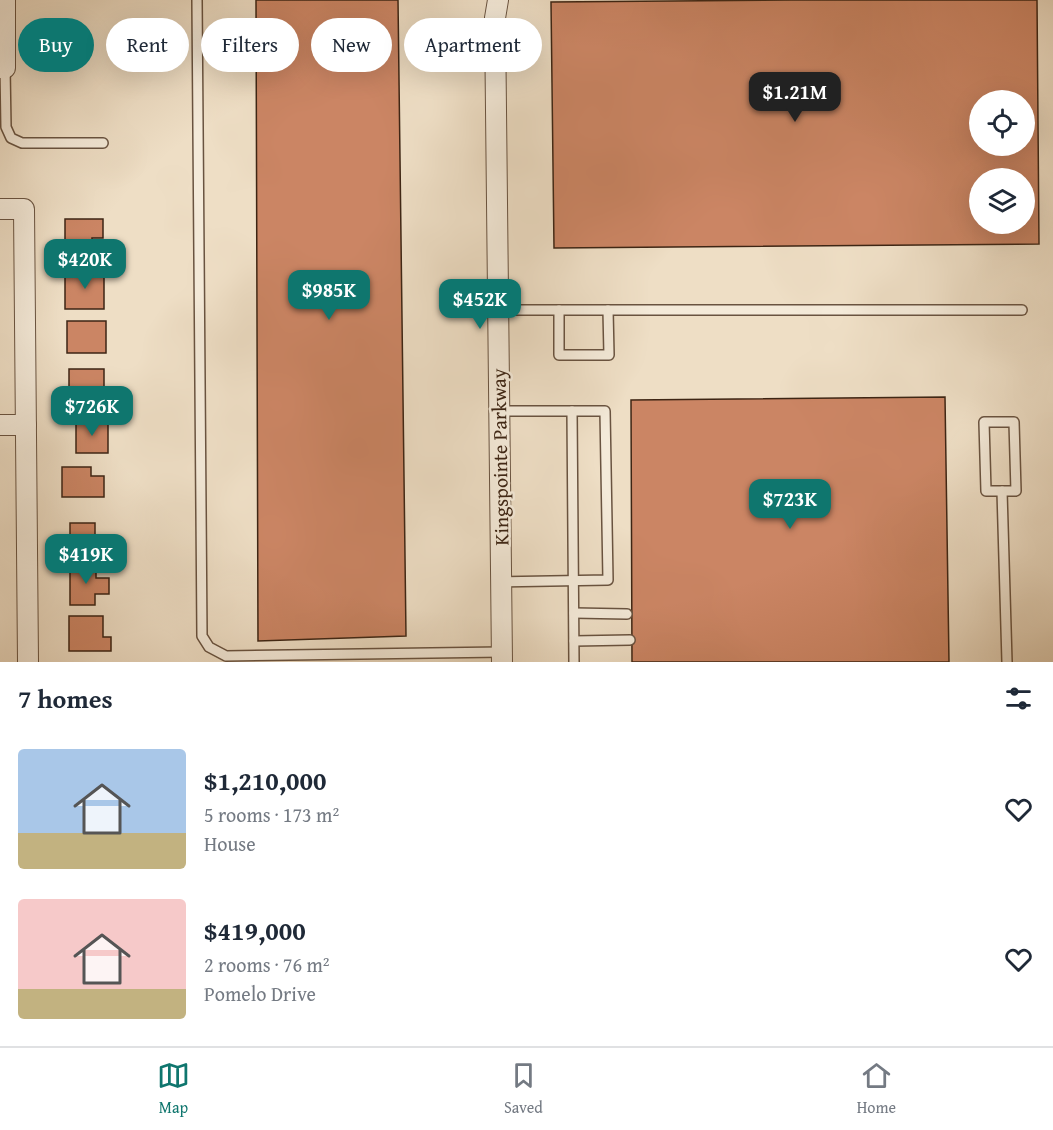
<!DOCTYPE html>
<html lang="en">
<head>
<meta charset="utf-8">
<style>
	body { margin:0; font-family:"Gentium Book Plus",serif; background:#f2f2f3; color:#1f2937; height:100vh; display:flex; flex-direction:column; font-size:22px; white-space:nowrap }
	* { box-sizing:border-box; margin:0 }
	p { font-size:20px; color:#747a83 }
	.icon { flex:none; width:33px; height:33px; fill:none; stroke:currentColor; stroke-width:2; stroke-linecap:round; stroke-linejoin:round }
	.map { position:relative; height:662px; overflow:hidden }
	.panel { display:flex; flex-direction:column; background:#fff; flex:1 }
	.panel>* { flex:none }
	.banner { position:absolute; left:18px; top:18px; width:600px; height:54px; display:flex; gap:12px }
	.controls { position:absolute; left:969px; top:90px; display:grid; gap:12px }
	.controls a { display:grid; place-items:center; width:66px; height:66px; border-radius:50%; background:#fff; box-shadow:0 6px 24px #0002; font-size:30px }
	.price { position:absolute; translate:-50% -51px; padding:0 14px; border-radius:12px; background:#0f766e; color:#fff; font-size:20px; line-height:39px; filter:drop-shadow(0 2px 3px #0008) }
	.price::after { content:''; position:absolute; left:50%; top:36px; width:18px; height:14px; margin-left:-9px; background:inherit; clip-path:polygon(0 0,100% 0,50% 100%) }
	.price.selected { background:#222; color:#fff }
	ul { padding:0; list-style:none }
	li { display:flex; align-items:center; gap:18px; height:150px; padding:0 18px }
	li span { display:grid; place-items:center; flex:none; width:168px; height:120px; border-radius:6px; color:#555 }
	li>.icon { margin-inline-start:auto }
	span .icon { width:72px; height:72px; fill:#fffc; stroke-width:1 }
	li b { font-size:26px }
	h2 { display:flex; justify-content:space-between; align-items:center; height:72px; padding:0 18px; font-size:26px }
	.pill { padding:0 21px; border-radius:27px; background:#fff; box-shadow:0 6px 24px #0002; font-size:21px; line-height:54px }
	.pill.selected { background:#0f766e; color:#fff }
	.tab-bar { display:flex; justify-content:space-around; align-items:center; height:84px; border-top:2px solid #e0e1e3; background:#fff; font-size:16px; color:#747a83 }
	.tab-bar a { display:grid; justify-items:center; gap:3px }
	.tab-bar .selected { color:#0f766e }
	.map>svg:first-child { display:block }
	.building { fill:#cb8564; stroke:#3d2514; stroke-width:1.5; fill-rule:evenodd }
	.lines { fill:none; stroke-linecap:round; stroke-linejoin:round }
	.service-casing { stroke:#695340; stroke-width:12 }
	.minor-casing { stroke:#695340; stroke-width:22 }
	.service { stroke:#f4ead9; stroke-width:9 }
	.minor { stroke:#f4ead9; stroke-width:20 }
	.labels { text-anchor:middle; stroke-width:5; stroke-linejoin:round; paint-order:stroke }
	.street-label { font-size:20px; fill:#3d2514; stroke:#f4ead9 }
</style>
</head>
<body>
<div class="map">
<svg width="1053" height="662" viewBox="0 0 1053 662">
	<rect width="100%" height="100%" fill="#eedec5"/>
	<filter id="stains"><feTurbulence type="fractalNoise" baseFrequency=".00333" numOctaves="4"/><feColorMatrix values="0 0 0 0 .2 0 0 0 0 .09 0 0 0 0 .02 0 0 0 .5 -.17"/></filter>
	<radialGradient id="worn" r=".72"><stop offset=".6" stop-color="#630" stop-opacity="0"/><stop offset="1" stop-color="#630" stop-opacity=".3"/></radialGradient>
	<g class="building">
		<path d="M256,0h142l8,636 -148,5z"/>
		<path d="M791,0h246l2,244 -485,4 -3,-246zM980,100h44v46h-44zM980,178h44v46h-44z"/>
		<path d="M65,219h38v19h-11v12h-27z"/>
		<rect x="65" y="271" width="39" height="38"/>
		<rect x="67" y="321" width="39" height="32"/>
		<path d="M69,369h35v19h-12v12h-23z"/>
		<path d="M945,397l4,265h-317l-1,-262z"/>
		<rect x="76" y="421" width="32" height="32"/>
		<path d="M62,467h29v9h13v21h-42z"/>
		<path d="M70,523h25v12h12v18h-37z"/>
		<path d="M70,566h26v12h13v16h-14v11h-25z"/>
		<path d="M69,616h34v21h8v14h-42z"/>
	</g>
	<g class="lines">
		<g class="service-casing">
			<g id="service">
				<path d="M197,0l5,636 7,11 17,9 276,-4"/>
				<path d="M5,68l1,59 5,11 11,5h81"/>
				<path d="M498,310h524"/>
				<path d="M559,310v45h50l-1,-45"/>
				<path d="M499,411h106l3,169 -107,2"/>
				<path d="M572,411l2,251"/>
				<path d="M984,422h30l2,69h-30z"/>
				<path d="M1002,491l5,171"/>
				<path d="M574,613l53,1"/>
				<path d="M574,641l56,-1"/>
			</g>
		</g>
		<g class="minor-casing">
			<g id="minor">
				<path d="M498,0l-3,18 7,644"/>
				<path d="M0,68h5v-68"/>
				<path d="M0,209h24l4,453"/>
				<path d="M0,425h26"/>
			</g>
		</g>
		<use href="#service" class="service"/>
		<use href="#minor" class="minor"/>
	</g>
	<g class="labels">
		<g class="street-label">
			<text transform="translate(500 457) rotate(-91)" y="7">Kingspointe Parkway</text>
		</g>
	</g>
	<rect width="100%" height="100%" filter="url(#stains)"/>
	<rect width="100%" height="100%" fill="url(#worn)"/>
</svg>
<div class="controls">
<a><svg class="icon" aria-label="locate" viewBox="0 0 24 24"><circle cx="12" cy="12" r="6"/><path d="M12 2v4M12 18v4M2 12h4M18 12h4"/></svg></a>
<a><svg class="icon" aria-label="layers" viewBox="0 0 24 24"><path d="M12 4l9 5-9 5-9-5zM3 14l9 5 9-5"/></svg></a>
</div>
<b class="price selected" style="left:795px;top:123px">$1.21M</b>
<b class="price" style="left:85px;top:290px">$420K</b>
<b class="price" style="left:329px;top:321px">$985K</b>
<b class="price" style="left:480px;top:330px">$452K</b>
<b class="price" style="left:92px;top:437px">$726K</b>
<b class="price" style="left:790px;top:530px">$723K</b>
<b class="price" style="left:86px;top:585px">$419K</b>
<div class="banner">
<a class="pill selected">Buy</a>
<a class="pill">Rent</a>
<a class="pill">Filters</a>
<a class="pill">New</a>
<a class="pill">Apartment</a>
</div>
</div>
<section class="panel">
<h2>7 homes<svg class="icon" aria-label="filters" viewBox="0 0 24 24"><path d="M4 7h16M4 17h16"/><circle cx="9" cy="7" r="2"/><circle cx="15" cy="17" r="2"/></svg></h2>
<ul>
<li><span style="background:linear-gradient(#a9c7e8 70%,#c2b280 0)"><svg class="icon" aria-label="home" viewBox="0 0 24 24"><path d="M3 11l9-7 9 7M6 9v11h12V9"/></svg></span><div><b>$1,210,000</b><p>5 rooms · 173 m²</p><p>House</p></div><svg class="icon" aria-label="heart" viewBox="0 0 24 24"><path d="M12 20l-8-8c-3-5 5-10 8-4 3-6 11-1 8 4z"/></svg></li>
<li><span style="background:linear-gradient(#f6c9c9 75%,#c2b280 0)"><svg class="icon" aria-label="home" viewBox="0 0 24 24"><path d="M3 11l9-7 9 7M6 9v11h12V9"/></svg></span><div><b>$419,000</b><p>2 rooms · 76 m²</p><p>Pomelo Drive</p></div><svg class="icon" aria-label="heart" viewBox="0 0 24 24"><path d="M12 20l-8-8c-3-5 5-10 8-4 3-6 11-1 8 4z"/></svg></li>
</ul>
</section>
<nav class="tab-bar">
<a class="selected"><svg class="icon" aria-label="map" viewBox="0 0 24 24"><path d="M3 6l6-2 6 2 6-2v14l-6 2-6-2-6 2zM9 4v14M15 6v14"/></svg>Map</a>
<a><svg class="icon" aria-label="saved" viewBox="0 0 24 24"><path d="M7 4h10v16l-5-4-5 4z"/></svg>Saved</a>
<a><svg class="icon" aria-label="home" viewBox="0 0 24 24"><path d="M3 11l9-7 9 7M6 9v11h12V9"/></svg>Home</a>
</nav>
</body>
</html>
